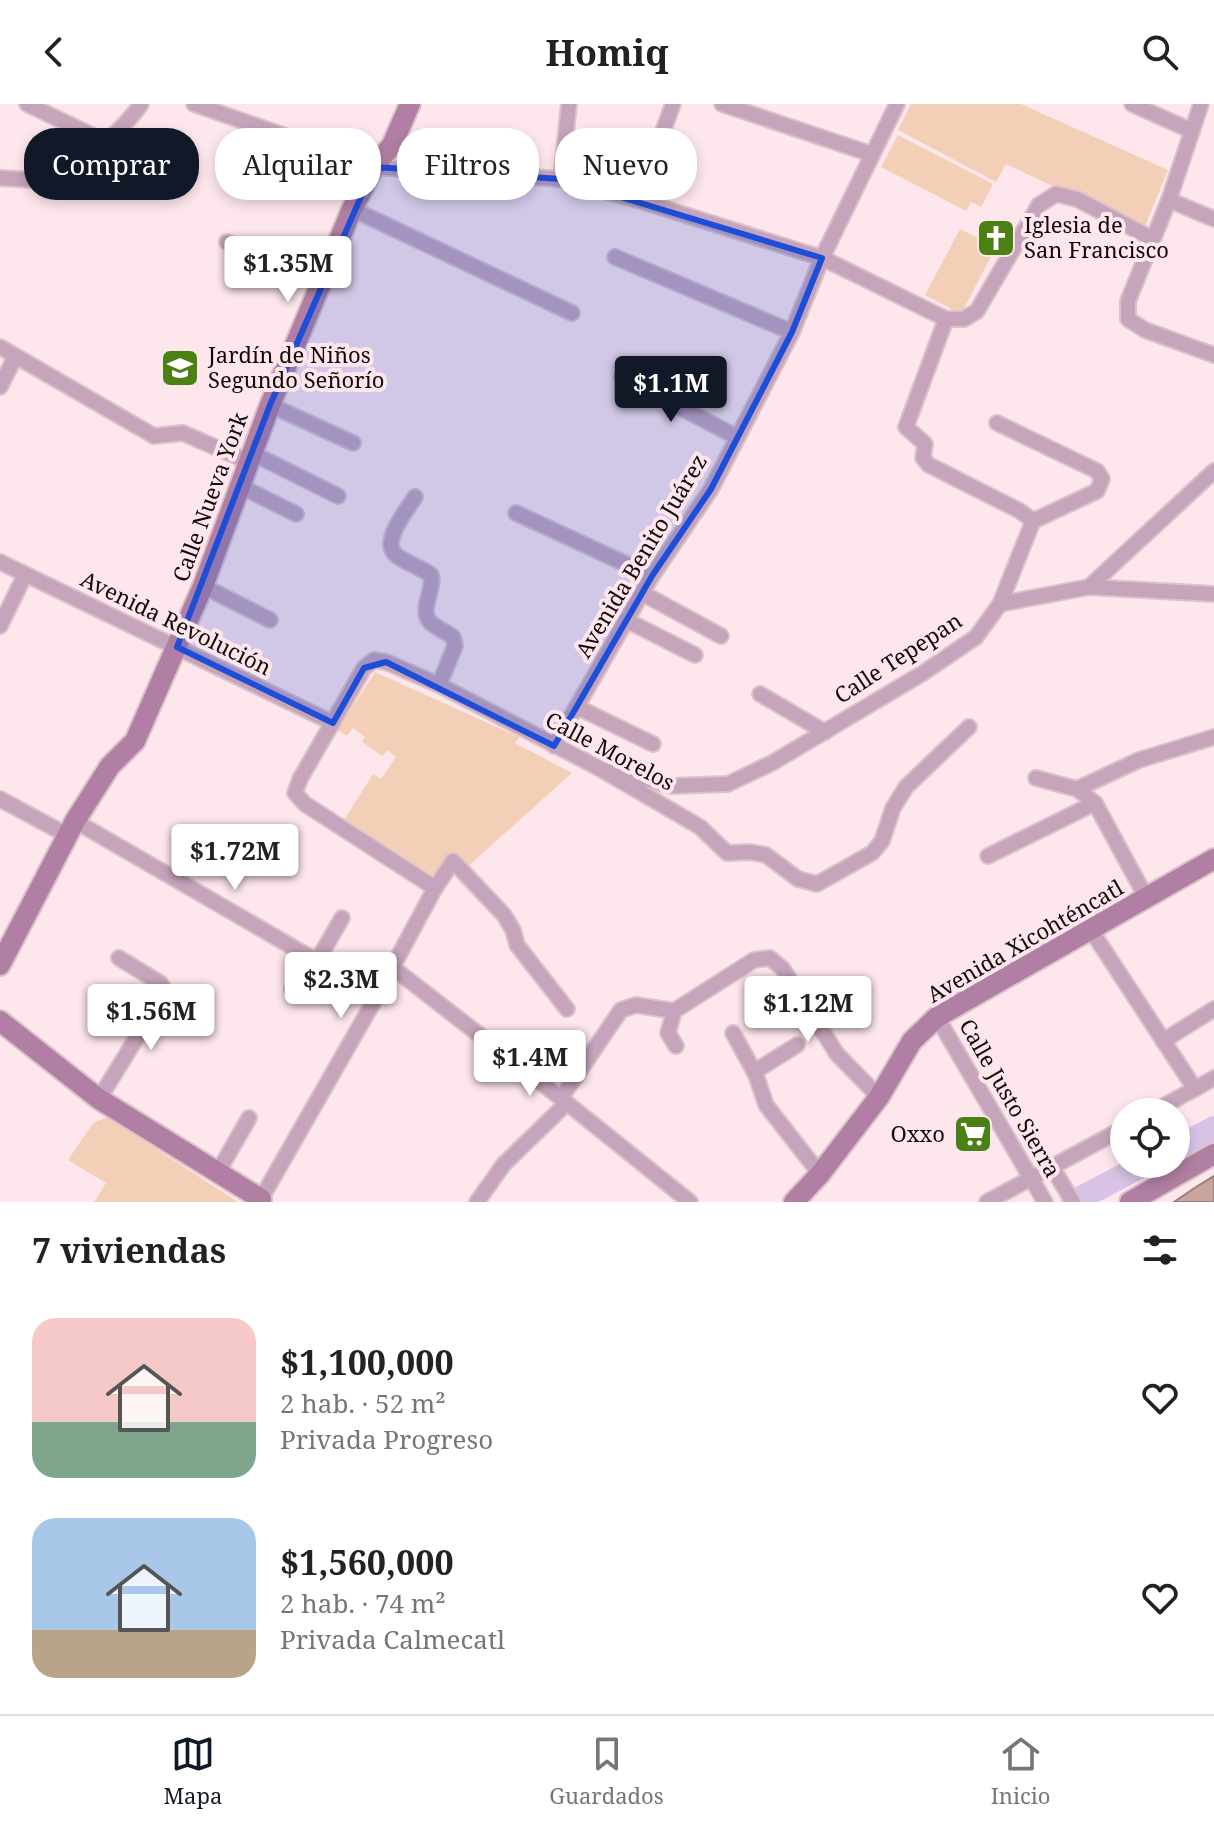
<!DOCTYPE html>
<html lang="es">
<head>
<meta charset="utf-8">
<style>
	body { margin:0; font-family:"Noto Serif",serif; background:#f6f6f6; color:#222; height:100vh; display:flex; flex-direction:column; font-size:30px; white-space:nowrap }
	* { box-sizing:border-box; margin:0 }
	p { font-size:26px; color:#767676 }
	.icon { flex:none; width:44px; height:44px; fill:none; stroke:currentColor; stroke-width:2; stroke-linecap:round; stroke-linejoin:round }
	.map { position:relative; height:1098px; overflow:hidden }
	.sheet { display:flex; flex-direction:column; background:#fff; flex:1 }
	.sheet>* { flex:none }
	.hud { position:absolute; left:24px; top:24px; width:800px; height:72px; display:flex; gap:16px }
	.buttons { position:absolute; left:1110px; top:994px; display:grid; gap:16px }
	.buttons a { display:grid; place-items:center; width:80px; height:80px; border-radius:50%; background:#fff; box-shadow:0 4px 12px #0003; font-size:40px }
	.price { position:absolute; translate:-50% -68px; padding:0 18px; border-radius:8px; background:#fff; color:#222; font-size:26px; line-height:52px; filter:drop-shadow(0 2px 4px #0008) }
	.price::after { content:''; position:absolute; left:50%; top:48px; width:24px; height:18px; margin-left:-12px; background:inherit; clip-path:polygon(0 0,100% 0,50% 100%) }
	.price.active { background:#111827; color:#fff }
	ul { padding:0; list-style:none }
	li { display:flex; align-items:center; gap:24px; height:200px; padding:0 32px }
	li span { display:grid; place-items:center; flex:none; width:224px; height:160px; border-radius:24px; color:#555 }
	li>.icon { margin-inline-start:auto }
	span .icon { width:96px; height:96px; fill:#fffc; stroke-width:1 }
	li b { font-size:34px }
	h2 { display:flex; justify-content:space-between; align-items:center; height:96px; padding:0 32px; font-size:34px }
	.chip { padding:0 28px; border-radius:32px; background:#fff; box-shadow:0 4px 12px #0003; font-size:28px; line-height:72px }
	.chip.active { background:#111827; color:#fff }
	header { display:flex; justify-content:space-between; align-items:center; height:104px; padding:0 32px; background:#fff; font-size:36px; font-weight:700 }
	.menu { display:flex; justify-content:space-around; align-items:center; height:112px; border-top:2px solid #e0e0e0; background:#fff; font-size:22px; color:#767676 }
	.menu a { display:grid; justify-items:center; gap:4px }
	.menu .active { color:#111827 }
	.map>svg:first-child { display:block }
	.green { fill:#f3cfb7 }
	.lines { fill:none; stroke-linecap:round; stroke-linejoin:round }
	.river { stroke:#d8c3e7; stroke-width:24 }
	.building { fill:#c8a59f; stroke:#a07e78; stroke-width:2 }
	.street-casing { stroke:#d9c3c8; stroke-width:18 }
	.secondary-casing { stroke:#d9c3c8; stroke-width:24 }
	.street { stroke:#c6a4bc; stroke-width:14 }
	.secondary { stroke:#b07fa3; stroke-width:20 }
	.marked { fill:#1d4ed8; fill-opacity:0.2; stroke:#1d4ed8; stroke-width:6; stroke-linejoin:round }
	.labels { text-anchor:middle; stroke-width:8; stroke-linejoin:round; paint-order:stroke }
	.poi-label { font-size:22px; fill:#14080b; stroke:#fee7ec; text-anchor:start }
	.street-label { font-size:22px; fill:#14080b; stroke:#fee7ec }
</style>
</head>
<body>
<header><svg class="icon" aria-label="back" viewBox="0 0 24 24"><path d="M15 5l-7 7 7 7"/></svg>Homiq<svg class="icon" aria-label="search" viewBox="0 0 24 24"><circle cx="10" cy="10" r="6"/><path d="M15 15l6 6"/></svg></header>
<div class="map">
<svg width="1214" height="1098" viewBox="0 0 1214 1098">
	<rect width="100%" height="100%" fill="#fee7ec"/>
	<g class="green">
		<path d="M911,0h110l147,66 -24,59 -138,-65 -10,18 -98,-52z"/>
		<path d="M898,31l95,49 -12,23 -10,-5 -5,9 -85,-44z"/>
		<path d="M960,125l36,18 -35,67 -36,-19z"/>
		<path d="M375,568l144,65 -4,6 57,30 -108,97 -33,10 -89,-57 31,-49 8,5 15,-22 -9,-7 -5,6 -20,-14 3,-5 -12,-9 -6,8 -9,-6z"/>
		<path d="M107,1013l131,85h-144l12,-19 -38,-23 25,-37z"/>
	</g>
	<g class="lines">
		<g class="river">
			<path d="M1176,1044l38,-20"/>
			<path d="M1073,1098l72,-38"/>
		</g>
	</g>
	<g class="building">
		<path d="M975,1012l12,22 -16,8 -13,-15z"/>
		<path d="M1214,1072v26h-40l22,-15z"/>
	</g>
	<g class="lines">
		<g class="street-casing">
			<g id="street">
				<path d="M27,0l79,38"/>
				<path d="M194,0l180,63 187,12 77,21 184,58 124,61h18l13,-8 62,-106 17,-11 21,5 76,40"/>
				<path d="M722,0l149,50"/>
				<path d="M1132,0l60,27"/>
				<path d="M1201,0l-32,96 -41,101v18l17,11 69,25"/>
				<path d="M0,74c15,1 49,4 63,-2 18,-7 67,-55 78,-72"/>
				<path d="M561,75l8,-75"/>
				<path d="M638,96l35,-96"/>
				<path d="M1169,96l45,19"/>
				<path d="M352,105l220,104"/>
				<path d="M227,138l93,43"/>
				<path d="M615,153l177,75"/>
				<path d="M946,215l-40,108 19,17 -2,14 6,7 91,46 13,10"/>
				<path d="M0,243l154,89 29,-3 66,29"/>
				<path d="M622,273l115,60"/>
				<path d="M0,283l15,-30"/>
				<path d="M270,301l83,38"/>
				<path d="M997,319l100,48 5,8 -5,12 -64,30"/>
				<path d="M252,349l86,43"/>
				<path d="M240,382l56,28"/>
				<path d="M415,393c-8,13 -35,45 -19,58 10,8 24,12 35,20 4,14 -12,35 -1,47 6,6 16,10 23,15l2,9 -16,39"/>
				<path d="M516,409l136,63"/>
				<path d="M0,458l333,161"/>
				<path d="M203,482l67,34"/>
				<path d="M1089,483l125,-116"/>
				<path d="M642,489l79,43"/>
				<path d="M1000,500l89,-17 125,7"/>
				<path d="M626,516l69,35"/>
				<path d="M0,522l25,-51"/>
				<path d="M760,590l65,38"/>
				<path d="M577,603l76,37"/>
				<path d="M554,642l98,-170 59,-87 81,-157 30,-74 75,-154"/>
				<path d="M609,666l62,16 57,-2 44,-21 151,-90 53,-36 24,-33 33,-83"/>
				<path d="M1036,674l41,11 18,14 52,96"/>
				<path d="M1077,685l62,-29 75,-23"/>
				<path d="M0,695l67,36"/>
				<path d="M75,717l302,175"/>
				<path d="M988,752l107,-53"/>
				<path d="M435,784l-130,-84 -10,-11 5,-14 64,-111 10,-8 12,2 53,23 158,82 103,60 27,26 23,-1 16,3 32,24 19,5 55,-31 10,-12 11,-33 13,-21 63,-60"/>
				<path d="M1091,826l104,159"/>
				<path d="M317,857l25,-43"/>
				<path d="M392,863l175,136 123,99"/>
				<path d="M292,885l18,-32"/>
				<path d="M674,907l80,-51 16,-2 13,11 54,85 42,43"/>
				<path d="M674,907l-6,22 8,13"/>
				<path d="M937,913l108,185"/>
				<path d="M733,929l23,42 10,30 54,69"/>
				<path d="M1163,937l51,-32"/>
				<path d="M754,968l43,-27"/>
				<path d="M561,994l60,-88 15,-5 38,6"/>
				<path d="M99,995l64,-104 1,-6 -4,-6 -41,-25"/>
				<path d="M1153,1008l61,-34"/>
				<path d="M1052,1063l21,35"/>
				<path d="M217,1070l32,-56"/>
				<path d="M261,1095l116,-203 58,-108 18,-27 51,54 9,15 4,15 50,64"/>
				<path d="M477,1098l27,-38 63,-61"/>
				<path d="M987,1098l137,-74"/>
			</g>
		</g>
		<g class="secondary-casing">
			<g id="secondary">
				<path d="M0,861l75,-144 35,-55 25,-25 68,-155 67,-181 82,-196 22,-42 18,-22 18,-41"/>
				<path d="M0,917l99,78 162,100 -2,3"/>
				<path d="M794,1098l26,-28 59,-77 33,-56 25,-24 277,-158"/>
				<path d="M1130,1098l84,-48"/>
			</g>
		</g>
		<use href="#street" class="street"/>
		<use href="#secondary" class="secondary"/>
	</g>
	<path class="marked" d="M374,63l187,12 261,79 -30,74 -81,157 -59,87 -98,170 -168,-84 -22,6 -31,55 -156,-76 93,-242z"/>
	<defs>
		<g id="church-square" transform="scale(2)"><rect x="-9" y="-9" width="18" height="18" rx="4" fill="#4b8015" stroke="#fee7ec"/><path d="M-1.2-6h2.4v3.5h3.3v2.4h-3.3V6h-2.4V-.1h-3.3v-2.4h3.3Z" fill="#fff"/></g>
		<g id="school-square" transform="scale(2)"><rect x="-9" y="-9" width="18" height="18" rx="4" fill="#4b8015" stroke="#fee7ec"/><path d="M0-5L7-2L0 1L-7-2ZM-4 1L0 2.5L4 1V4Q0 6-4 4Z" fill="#fff"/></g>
		<g id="supermarket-square" transform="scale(2)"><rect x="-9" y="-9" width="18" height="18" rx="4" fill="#4b8015" stroke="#fee7ec"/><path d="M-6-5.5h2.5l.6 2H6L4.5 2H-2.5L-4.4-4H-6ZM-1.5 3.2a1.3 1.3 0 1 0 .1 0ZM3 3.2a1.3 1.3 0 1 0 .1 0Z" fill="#fff"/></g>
	</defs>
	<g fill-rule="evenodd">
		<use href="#church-square" x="996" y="134"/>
		<use href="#school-square" x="180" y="264"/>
		<use href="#supermarket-square" x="973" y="1030"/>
	</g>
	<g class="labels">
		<g class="poi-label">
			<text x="1024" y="129">Iglesia de<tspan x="1024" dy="25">San Francisco</tspan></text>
			<text x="208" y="259">Jardín de Niños<tspan x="208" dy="25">Segundo Señorío</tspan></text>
			<text x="945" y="1038" text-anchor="end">Oxxo</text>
		</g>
		<g class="street-label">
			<text transform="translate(210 393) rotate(-70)" y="8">Calle Nueva York</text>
			<text transform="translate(641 452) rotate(-59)" y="8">Avenida Benito Juárez</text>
			<text transform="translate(176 519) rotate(26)" y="8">Avenida Revolución</text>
			<text transform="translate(898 554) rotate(-33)" y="8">Calle Tepepan</text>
			<text transform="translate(610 647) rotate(28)" y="8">Calle Morelos</text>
			<text transform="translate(1025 837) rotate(-30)" y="8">Avenida Xicohténcatl</text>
			<text transform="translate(1010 994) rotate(60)" y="8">Calle Justo Sierra</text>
		</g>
	</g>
</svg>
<div class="buttons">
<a><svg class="icon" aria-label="locate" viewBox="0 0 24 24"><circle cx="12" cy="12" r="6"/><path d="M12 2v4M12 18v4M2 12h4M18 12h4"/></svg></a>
</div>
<b class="price" style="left:288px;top:200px">$1.35M</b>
<b class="price active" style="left:671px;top:320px">$1.1M</b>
<b class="price" style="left:235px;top:788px">$1.72M</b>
<b class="price" style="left:341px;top:916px">$2.3M</b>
<b class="price" style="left:808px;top:940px">$1.12M</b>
<b class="price" style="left:151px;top:948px">$1.56M</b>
<b class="price" style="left:530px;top:994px">$1.4M</b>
<div class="hud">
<a class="chip active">Comprar</a>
<a class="chip">Alquilar</a>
<a class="chip">Filtros</a>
<a class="chip">Nuevo</a>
</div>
</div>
<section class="sheet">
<h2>7 viviendas<svg class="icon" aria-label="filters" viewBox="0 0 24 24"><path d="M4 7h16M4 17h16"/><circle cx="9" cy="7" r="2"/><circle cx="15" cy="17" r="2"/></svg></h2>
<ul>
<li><span style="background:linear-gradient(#f6c9c9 65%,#7fa58c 0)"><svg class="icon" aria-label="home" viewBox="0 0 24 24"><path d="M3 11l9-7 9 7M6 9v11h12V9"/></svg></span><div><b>$1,100,000</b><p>2 hab. · 52 m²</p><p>Privada Progreso</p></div><svg class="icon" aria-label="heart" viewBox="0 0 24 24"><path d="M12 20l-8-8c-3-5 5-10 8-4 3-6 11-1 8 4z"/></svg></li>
<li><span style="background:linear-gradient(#a9c7e8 70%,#b9a48a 0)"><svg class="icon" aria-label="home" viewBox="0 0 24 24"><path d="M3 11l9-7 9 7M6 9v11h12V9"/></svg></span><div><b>$1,560,000</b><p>2 hab. · 74 m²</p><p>Privada Calmecatl</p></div><svg class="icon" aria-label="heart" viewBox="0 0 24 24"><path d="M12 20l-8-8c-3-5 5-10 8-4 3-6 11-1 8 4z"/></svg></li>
</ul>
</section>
<nav class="menu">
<a class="active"><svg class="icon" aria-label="map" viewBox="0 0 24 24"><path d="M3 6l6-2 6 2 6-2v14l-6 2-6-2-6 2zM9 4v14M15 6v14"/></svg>Mapa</a>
<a><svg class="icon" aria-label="saved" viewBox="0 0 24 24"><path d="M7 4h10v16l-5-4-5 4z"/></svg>Guardados</a>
<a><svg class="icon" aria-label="home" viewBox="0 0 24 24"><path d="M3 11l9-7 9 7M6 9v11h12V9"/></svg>Inicio</a>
</nav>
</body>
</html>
